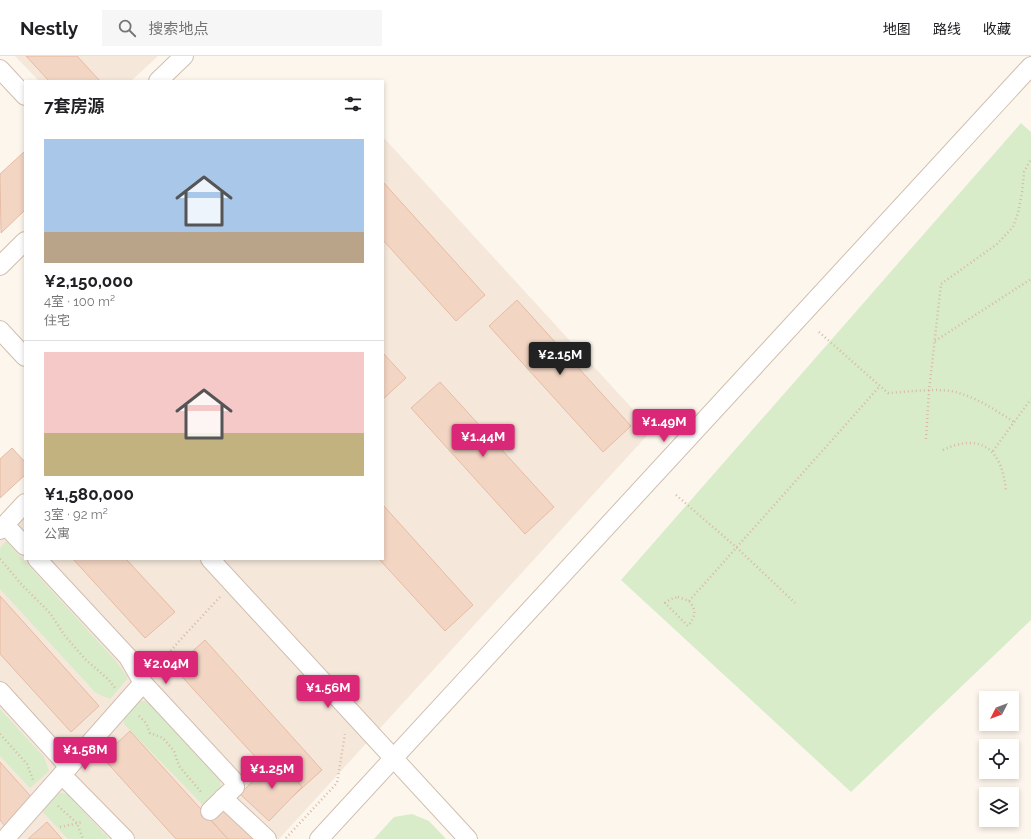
<!DOCTYPE html>
<html lang="zh">
<head>
<meta charset="utf-8">
<style>
	body { margin:0; font-family:Raleway,"Noto Sans SC",sans-serif; background:#f6f6f6; color:#202124; height:100vh; display:flex; flex-direction:column; font-size:15px; white-space:nowrap }
	* { box-sizing:border-box; margin:0 }
	p { font-size:13px; color:#757577 }
	.icon { flex:none; width:22px; height:22px; fill:none; stroke:currentColor; stroke-width:2; stroke-linecap:round; stroke-linejoin:round }
	.map { position:relative; flex:1; overflow:hidden }
	.side { position:absolute; left:24px; top:24px; width:360px; height:480px; display:flex; flex-direction:column; background:#fff; border-radius:0px; box-shadow:0 2px 6px #0003 }
	.side>* { flex:none }
	.needle { width:26px; rotate:228deg }
	.buttons { position:absolute; left:979px; top:635px; display:grid; gap:8px }
	.buttons a { display:grid; place-items:center; width:40px; height:40px; border-radius:0px; background:#fff; box-shadow:0 2px 6px #0003; font-size:20px }
	.price { position:absolute; translate:-50% -34px; padding:0 9px; border-radius:4px; background:#db2777; color:#fff; font-size:13px; line-height:26px; filter:drop-shadow(0 1px 2px #0008) }
	.price::after { content:''; position:absolute; left:50%; top:24px; width:12px; height:9px; margin-left:-6px; background:inherit; clip-path:polygon(0 0,100% 0,50% 100%) }
	.price.active { background:#222; color:#fff }
	ul { padding:0; list-style:none }
	li { display:grid; align-content:center; gap:8px; height:212px; padding:0 20px }
	li+li { border-top:1px solid #e0e0e0 }
	li span { display:grid; place-items:center; height:124px; border-radius:0px; color:#555 }
	li>.icon { margin-inline-start:auto }
	span .icon { width:72px; height:72px; fill:#fffc; stroke-width:1 }
	li b { font-size:17px }
	h2 { display:flex; justify-content:space-between; align-items:center; height:48px; padding:0 20px; font-size:17px }
	header { display:flex; align-items:center; gap:24px; box-sizing:border-box; height:56px; padding:0 20px; background:#fff; border-bottom:1px solid #e0e0e0 }
	header strong { font-size:19px }
	nav { display:flex; gap:22px; margin-inline-start:auto; font-size:14px }
	.search { width:280px; height:36px; background:#f6f6f6; display:flex; align-items:center; gap:10px; box-sizing:border-box; padding:0 14px; border-radius:0px; color:#757577; font-size:15px }
	.map>svg:first-child { display:block }
	.residential { fill:#f5e8da }
	.green { fill:#d8ecc9 }
	.building { fill:#f3d5c3; stroke:#e6bba3 }
	.lines { fill:none; stroke-linecap:round; stroke-linejoin:round }
	.minor-casing { stroke:#d1beb0; stroke-width:20 }
	.path { stroke:#d9b8a5; stroke-width:2.5; stroke-dasharray:1 3; stroke-linecap:butt }
	.minor { stroke:#fff; stroke-width:18 }
</style>
</head>
<body>
<header>
<strong>Nestly</strong>
<div class="search"><svg class="icon" aria-label="search" viewBox="0 0 24 24"><circle cx="10" cy="10" r="6"/><path d="M15 15l6 6"/></svg>搜索地点</div>
<nav><a>地图</a><a>路线</a><a>收藏</a></nav>
</header>
<div class="map">
<svg width="1031" height="783" viewBox="0 0 1031 783">
	<rect width="100%" height="100%" fill="#fdf6ec"/>
	<g class="residential">
		<path d="M15,0h143l-27,25h-92z"/>
		<path d="M383,81l269,293 -373,409h-279v-300l25,-27v47h358z"/>
	</g>
	<g class="green">
		<path d="M1021,67l10,9v488l-180,172 -230,-212z"/>
		<path d="M6,485l109,119 13,18 -18,21 -14,-6 -96,-104v-41z"/>
		<path d="M137,645h10l73,78 1,10 -14,16 -5,-1 -78,-80v-11z"/>
		<path d="M0,653l44,48 5,14 -19,17 -30,-32z"/>
		<path d="M57,736l10,2 42,45h-41l-26,-28z"/>
		<path d="M412,758l17,7 17,18h-72l20,-22z"/>
	</g>
	<g class="building">
		<path d="M26,0h51l23,25h-51z"/>
		<path d="M25,95v59l-24,23 -1,-59z"/>
		<path d="M383,126l102,113 -29,26 -73,-81z"/>
		<path d="M517,244l114,126 -28,26 -114,-126z"/>
		<path d="M383,297l23,25 -23,21z"/>
		<path d="M440,326l114,125 -29,27 -114,-126z"/>
		<path d="M12,392l13,14v13l-25,23v-39z"/>
		<path d="M383,449l90,100 -28,26 -66,-72h4z"/>
		<path d="M73,503h53l49,53 -30,26z"/>
		<path d="M0,540l99,110 -28,26 -71,-78z"/>
		<path d="M205,584l117,130 -30,27 -118,-129z"/>
		<path d="M130,675l98,108h-52l-74,-82z"/>
		<path d="M276,702l26,29 -33,34 -29,-27z"/>
		<path d="M0,706l34,38 -29,26 -5,-6z"/>
		<path d="M223,753l31,30h-26l-17,-19z"/>
		<path d="M47,766l15,17h-34z"/>
	</g>
	<g class="lines">
		<g class="minor-casing">
			<g id="minor">
				<path d="M0,13l25,27"/>
				<path d="M158,25l26,-25"/>
				<path d="M0,210l25,-25"/>
				<path d="M0,274l25,27"/>
				<path d="M5,469l20,21"/>
				<path d="M0,474l25,-27"/>
				<path d="M37,503l91,98 15,26 90,97 2,7 -25,24"/>
				<path d="M210,503l258,280"/>
				<path d="M0,635l69,76"/>
				<path d="M62,719l63,64"/>
				<path d="M223,742l44,41"/>
				<path d="M5,783l138,-156"/>
				<path d="M319,783l712,-773"/>
			</g>
		</g>
		<g class="path">
			<path d="M819,276l69,61c20,-1 53,-6 71,0 20,6 38,18 55,29"/>
			<path d="M935,285l96,-62"/>
			<path d="M926,383l3,-48 12,-107 56,-40 16,-17 5,-14 4,-20 2,-21 7,-13"/>
			<path d="M943,394c40,-19 60,2 63,42"/>
			<path d="M993,395l38,-52"/>
			<path d="M676,439l60,52 59,56"/>
			<path d="M0,503l23,27 27,27 15,23 21,24 22,19 7,9"/>
			<path d="M678,541l11,4c8,9 6,16 -1,25l-23,-23 6,-4z"/>
			<path d="M689,545l191,-215"/>
			<path d="M155,613l26,-30 39,-42"/>
			<path d="M139,660l7,7 4,10 13,5 11,13 5,15 23,27"/>
			<path d="M0,678l27,30 6,16"/>
			<path d="M58,750l19,17 6,16"/>
			<path d="M60,771l23,-5"/>
			<path d="M286,782l51,-55 8,-49"/>
		</g>
		<use href="#minor" class="minor"/>
	</g>
</svg>
<div class="buttons">
<a><svg class="needle" viewBox="-14 -14 28 28"><path d="M0-13l5 13h-10z" fill="#e53935"/><path d="M0 13l5-13h-10z" fill="#757577"/></svg></a>
<a><svg class="icon" aria-label="locate" viewBox="0 0 24 24"><circle cx="12" cy="12" r="6"/><path d="M12 2v4M12 18v4M2 12h4M18 12h4"/></svg></a>
<a><svg class="icon" aria-label="layers" viewBox="0 0 24 24"><path d="M12 4l9 5-9 5-9-5zM3 14l9 5 9-5"/></svg></a>
</div>
<b class="price active" style="left:560px;top:320px">¥2.15M</b>
<b class="price" style="left:664px;top:387px">¥1.49M</b>
<b class="price" style="left:483px;top:402px">¥1.44M</b>
<b class="price" style="left:166px;top:629px">¥2.04M</b>
<b class="price" style="left:328px;top:653px">¥1.56M</b>
<b class="price" style="left:85px;top:715px">¥1.58M</b>
<b class="price" style="left:272px;top:734px">¥1.25M</b>
<section class="side">
<h2>7套房源<svg class="icon" aria-label="filters" viewBox="0 0 24 24"><path d="M4 7h16M4 17h16"/><circle cx="9" cy="7" r="2"/><circle cx="15" cy="17" r="2"/></svg></h2>
<ul>
<li><span style="background:linear-gradient(#a9c7e8 75%,#b9a48a 0)"><svg class="icon" aria-label="home" viewBox="0 0 24 24"><path d="M3 11l9-7 9 7M6 9v11h12V9"/></svg></span><div><b>¥2,150,000</b><p>4室 · 100 m²</p><p>住宅</p></div></li>
<li><span style="background:linear-gradient(#f6c9c9 65%,#c2b280 0)"><svg class="icon" aria-label="home" viewBox="0 0 24 24"><path d="M3 11l9-7 9 7M6 9v11h12V9"/></svg></span><div><b>¥1,580,000</b><p>3室 · 92 m²</p><p>公寓</p></div></li>
</ul>
</section>
</div>
</body>
</html>
